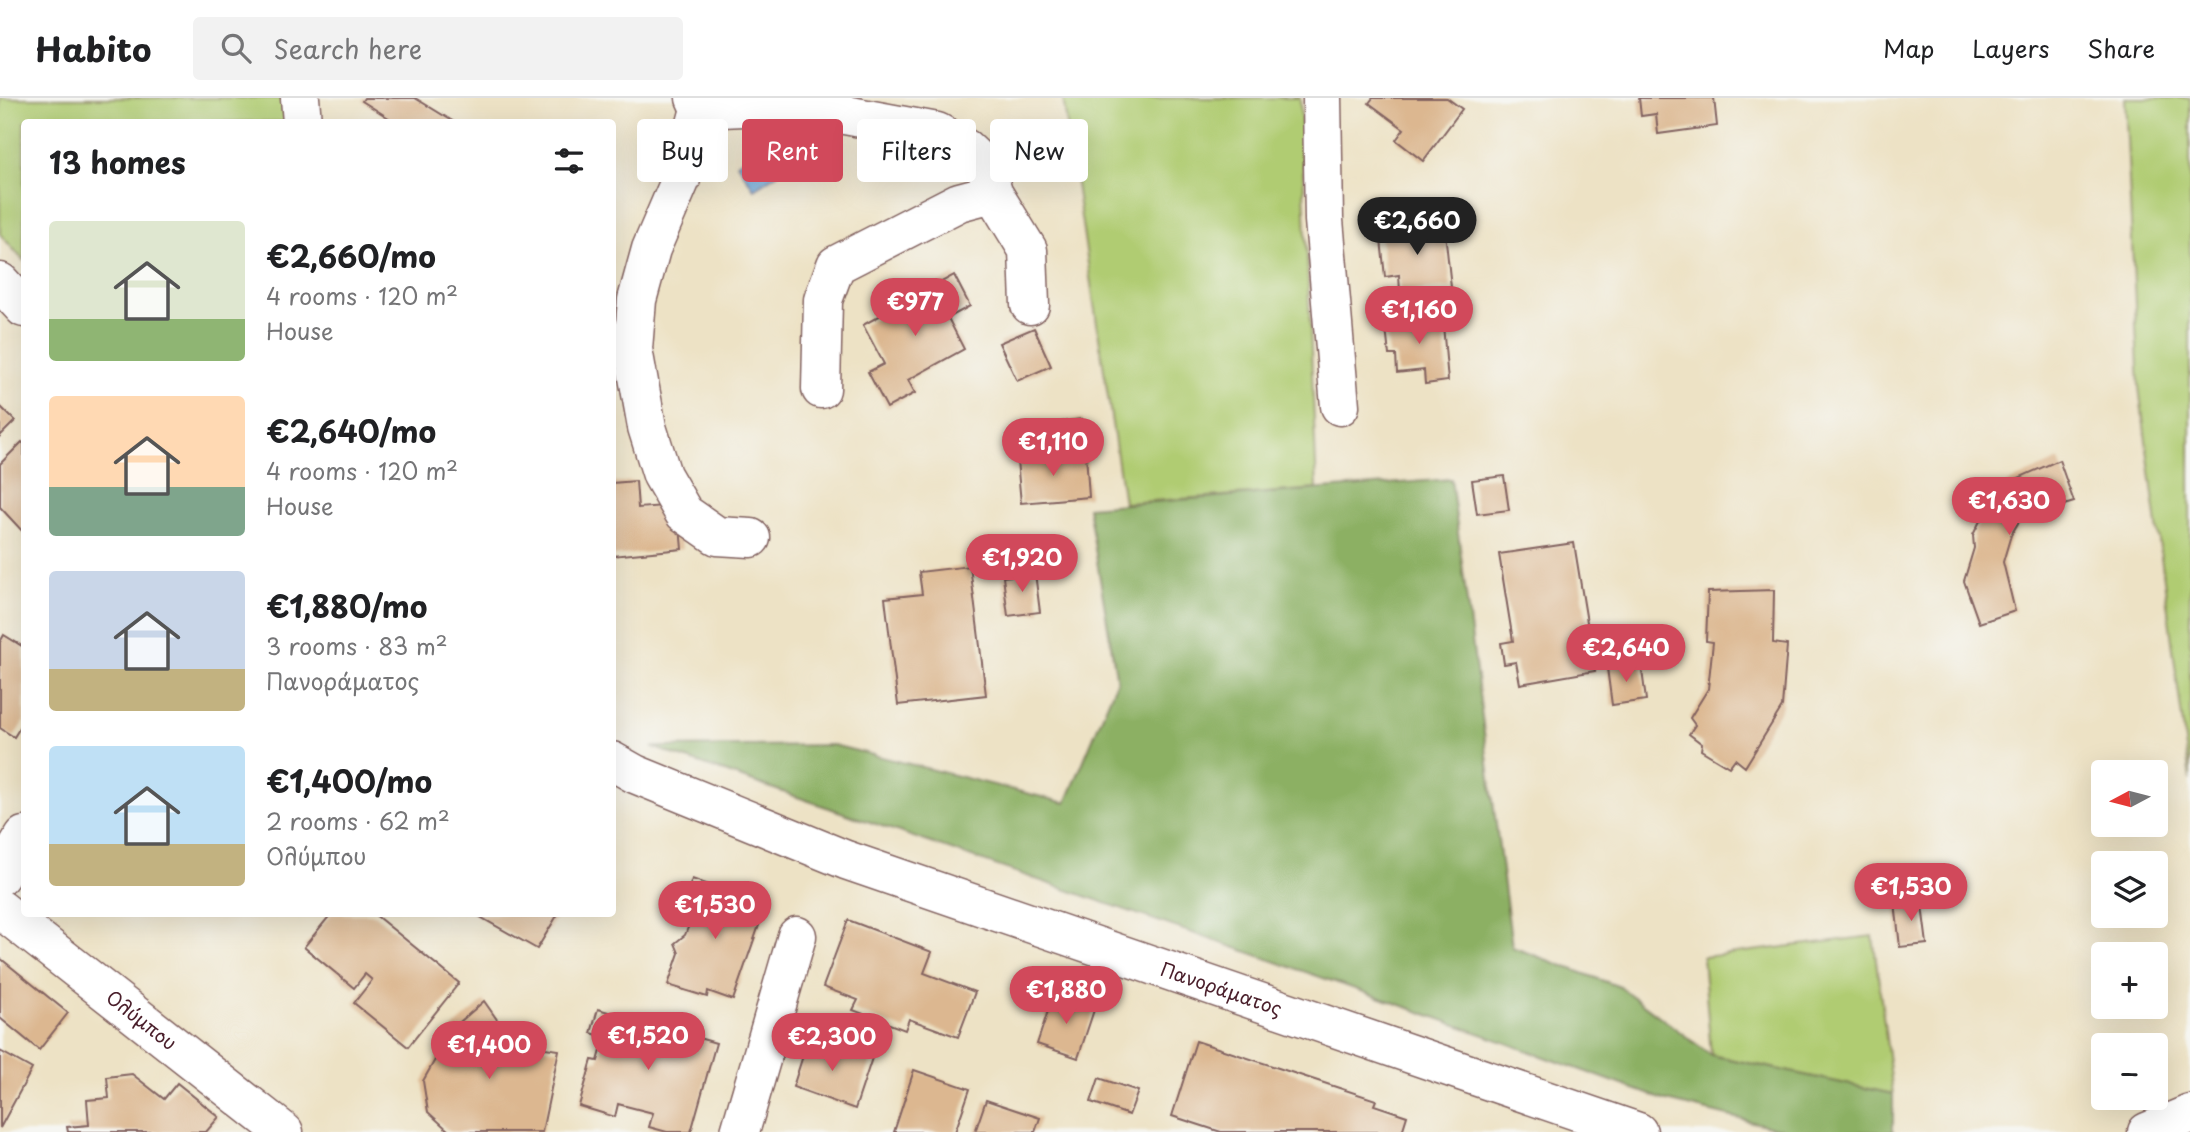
<!DOCTYPE html>
<html lang="en">
<head>
<meta charset="utf-8">
<style>
	body { margin:0; font-family:"Playpen Sans",sans-serif; background:#f2f2f2; color:#202124; height:100vh; display:flex; flex-direction:column; font-size:26px; white-space:nowrap }
	* { box-sizing:border-box; margin:0 }
	p { font-size:23px; color:#757577 }
	.icon { flex:none; width:38px; height:38px; fill:none; stroke:currentColor; stroke-width:2; stroke-linecap:round; stroke-linejoin:round }
	.map { position:relative; flex:1; overflow:hidden }
	.drawer { position:absolute; left:21px; top:21px; width:595px; height:798px; display:flex; flex-direction:column; background:#fff; border-radius:7px; box-shadow:0 7px 28px #0002 }
	.drawer>* { flex:none }
	.guide { position:absolute; left:637px; top:21px; width:665px; height:63px; display:flex; gap:14px }
	.needle { width:46px; rotate:263deg }
	.tools { position:absolute; left:2091px; top:662px; display:grid; gap:14px }
	.tools a { display:grid; place-items:center; width:77px; height:77px; border-radius:7px; background:#fff; box-shadow:0 7px 28px #0002; font-size:35px }
	.price { position:absolute; translate:-50% -60px; padding:0 16px; border-radius:24px; background:#d1495b; color:#fff; font-size:23px; line-height:46px; filter:drop-shadow(0 2px 4px #0008) }
	.price::after { content:''; position:absolute; left:50%; top:42px; width:21px; height:16px; margin-left:-10px; background:inherit; clip-path:polygon(0 0,100% 0,50% 100%) }
	.price.selected { background:#222; color:#fff }
	ul { padding:0; list-style:none }
	li { display:flex; align-items:center; gap:21px; height:175px; padding:0 28px }
	li span { display:grid; place-items:center; flex:none; width:196px; height:140px; border-radius:7px; color:#555 }
	li>.icon { margin-inline-start:auto }
	span .icon { width:84px; height:84px; fill:#fffc; stroke-width:1 }
	li b { font-size:30px }
	h2 { display:flex; justify-content:space-between; align-items:center; height:84px; padding:0 28px; font-size:30px }
	.tag { padding:0 24px; border-radius:7px; background:#fff; box-shadow:0 7px 28px #0002; font-size:24px; line-height:63px }
	.tag.selected { background:#d1495b; color:#fff }
	header { display:flex; align-items:center; gap:42px; box-sizing:border-box; height:98px; padding:0 35px; background:#fff; border-bottom:2px solid #e0e0e0 }
	header strong { font-size:33px }
	nav { display:flex; gap:38px; margin-inline-start:auto; font-size:24px }
	.search { width:490px; height:63px; background:#f2f2f2; display:flex; align-items:center; gap:18px; box-sizing:border-box; padding:0 24px; border-radius:7px; color:#757577; font-size:26px }
	.map>svg:first-child { display:block }
	.green { fill:#b0cc72; stroke:#7d764e; stroke-width:2 }
	.forest { fill:#8cb064; stroke:#6b6848; stroke-width:2 }
	.water { fill:#68a5d9; stroke:#596282; stroke-width:2 }
	.building { fill:#dcb790 }
	.lines { fill:none; stroke-linecap:round; stroke-linejoin:round }
	.minor-casing { stroke:#836361; stroke-width:41 }
	.major-casing { stroke:#836361; stroke-width:41 }
	.minor { stroke:#fff; stroke-width:38 }
	.major { stroke:#fff; stroke-width:38 }
	.labels { text-anchor:middle; stroke-width:6; stroke-linejoin:round; paint-order:stroke }
	.street-label { font-size:19px; fill:#4a1f2b; stroke:#f6f6f2 }
</style>
</head>
<body>
<header>
<strong>Habito</strong>
<div class="search"><svg class="icon" aria-label="search" viewBox="0 0 24 24"><circle cx="10" cy="10" r="6"/><path d="M15 15l6 6"/></svg>Search here</div>
<nav><a>Map</a><a>Layers</a><a>Share</a></nav>
</header>
<div class="map">
<svg width="2190" height="1034" viewBox="0 0 2190 1034">
	<rect width="100%" height="100%" fill="#f6f6f2"/>
	<filter id="ink" filterUnits="userSpaceOnUse"><feTurbulence type="fractalNoise" baseFrequency=".0143" numOctaves="2"/><feDisplacementMap in="SourceGraphic" scale="14" xChannelSelector="R" yChannelSelector="G"/><feConvolveMatrix kernelMatrix="1 2 1 2 8 2 1 2 1" color-interpolation-filters="sRGB"/></filter>
	<filter id="wash" filterUnits="userSpaceOnUse"><feTurbulence type="fractalNoise" baseFrequency=".00686" numOctaves="4" result="noise"/><feDisplacementMap in="SourceGraphic" scale="28" xChannelSelector="R" yChannelSelector="G"/><feGaussianBlur stdDeviation="1.57" result="paint"/><feColorMatrix in="noise" values="0 0 0 0 0 0 0 0 0 0 0 0 0 0 0 0 0 1.4 0 .05"/><feComposite in="paint" operator="in"/></filter>
	<g filter="url(#wash)">
		<rect width="100%" height="100%" fill="#ede2c5"/>
		<g class="green">
			<path d="M0,0h283l3,24h-262v139l-24,-27z"/>
			<path d="M1063,0h237l17,391 -193,14z"/>
			<path d="M2125,0h65v682l-51,-393z"/>
			<path d="M1873,838l20,158 -182,-39 -8,-98z"/>
		</g>
		<path class="forest" d="M1451,381l61,468 108,40 91,68 182,39v38h-100l-126,-31 -280,-101 -735,-253 181,-2 233,58 51,-122 -29,-174z"/>
		<path class="water" d="M790,30l17,26 -53,35 -17,-26z"/>
		<g id="blocks">
			<g class="building">
				<path d="M364,0h51l39,24h-63l1,-2 -30,-19z"/>
				<path d="M1373,0h74l15,11 -39,52 -27,-21 8,-11 -35,-26z"/>
				<path d="M1639,0h75l3,28 -59,8 -2,-20 -15,2z"/>
				<path d="M1444,125l7,64 -51,5 -1,-17 -14,2 -5,-47z"/>
				<path d="M954,177l16,31 -22,12 16,31 -56,31 7,13 -28,15 -19,-36 16,-8 -21,-39z"/>
				<path d="M1442,216l6,67 -23,3 -1,-14 -27,3 -1,-18h-7l-4,-36z"/>
				<path d="M1034,230l17,38 -34,15 -18,-38z"/>
				<path d="M0,308l15,15 -15,15z"/>
				<path d="M1082,321l4,27 -41,7 -5,-28z"/>
				<path d="M22,344l2,2v89l-24,-26v-43z"/>
				<path d="M1086,356l3,43 -68,6 -4,-43z"/>
				<path d="M2059,362l15,42 -53,16 -10,17 -8,27 12,49 -36,12 -15,-42 10,-33 -1,-13 7,-14 14,-9 13,-29z"/>
				<path d="M1504,378l5,34 -32,4 -5,-34z"/>
				<path d="M636,383l2,27 40,-3 4,44 -70,7v-73z"/>
				<path d="M1574,445l21,128 -75,13 -4,-22 -12,2 -3,-21 12,-2 -14,-87z"/>
				<path d="M970,468l16,129 -88,10 -13,-107 37,-4 -3,-22z"/>
				<path d="M1035,475l5,39 -32,4 -5,-39z"/>
				<path d="M1774,492l-1,53 14,2 -5,62 -37,60 -10,-8 -6,8 -28,-17 1,-6 -13,-10 6,-9 -5,-7 18,-29 5,-47 -7,-1 2,-49z"/>
				<path d="M4,537l18,11 2,-4v79l-10,16 -14,-9v-86z"/>
				<path d="M1641,565l5,37 -34,5 -5,-37z"/>
				<path d="M692,781l74,26 -33,95 -25,-9 -1,6 -39,-12 11,-32 -4,-10 10,-8 6,-15 -11,-3z"/>
				<path d="M1921,800l6,46 -27,3 -5,-45z"/>
				<path d="M331,816h43l85,69 -51,64 -54,-44 18,-23 -7,-6 -11,14 -50,-41z"/>
				<path d="M475,816h83l-21,35z"/>
				<path d="M848,822l84,32 -8,21 51,19 -17,45 -49,-18 -4,11 -52,-20 5,-10 -35,-13z"/>
				<path d="M0,860l68,55 -29,37 -39,-32z"/>
				<path d="M1054,895l41,14 -17,51 -41,-14z"/>
				<path d="M484,903l16,23 -17,17 12,16 30,-12 34,5 -17,82h-92l-22,-20 -5,-31 30,-53z"/>
				<path d="M598,911l118,34 -25,89h-24l-18,-5 4,-14 -35,-9 -3,13 -36,-11 13,-46 6,1 7,-24 -14,-4z"/>
				<path d="M809,939l63,21 -17,51 -62,-22z"/>
				<path d="M1196,943l180,59 -2,5 33,11 -5,16h-181l-49,-16z"/>
				<path d="M0,953l32,18 -32,59z"/>
				<path d="M914,972l56,19 -15,43h-61z"/>
				<path d="M132,976l32,25 13,-16 42,34 -13,15h-138l-1,-5 22,-2 -2,-25 22,-2 -2,-21z"/>
				<path d="M1099,980l39,13 -9,24 -38,-13z"/>
				<path d="M986,1002l54,18 -5,14h-60z"/>
			</g>
		</g>
	</g>
	<g filter="url(#ink)">
		<use href="#blocks" fill-opacity="0" stroke="#836361" stroke-width="2"/>
		<g class="lines">
			<g class="minor-casing">
				<g id="minor">
					<path d="M300,0l2,24"/>
					<path d="M695,0l5,11 91,-4 146,27 29,17 21,20 6,24 35,57 2,55"/>
					<path d="M1322,0l2,122 16,186"/>
					<path d="M700,11l-19,70 -30,70 -14,51 -4,49 14,78 15,48 22,38 33,23 34,2"/>
					<path d="M821,291l2,-89 13,-35 123,-63 34,-9"/>
					<path d="M0,778l24,-40"/>
					<path id="s1" d="M0,811l284,223"/>
					<path d="M740,1034l57,-196"/>
				</g>
			</g>
			<g class="major-casing">
				<g id="major">
					<path d="M0,184l24,26"/>
					<path id="s2" d="M612,663l23,13 211,86 792,272"/>
					<path d="M2147,1034l43,-18"/>
				</g>
			</g>
			<use href="#minor" class="minor"/>
			<use href="#major" class="major"/>
		</g>
	</g>
	<g class="labels">
		<g class="street-label">
			<text dy="7" stroke="none"><textPath href="#s2" startOffset="651">Πανοράματος</textPath></text>
			<text dy="7" stroke="none"><textPath href="#s1" startOffset="180">Ολύμπου</textPath></text>
		</g>
	</g>
</svg>
<div class="tools">
<a><svg class="needle" viewBox="-14 -14 28 28"><path d="M0-13l5 13h-10z" fill="#e53935"/><path d="M0 13l5-13h-10z" fill="#757577"/></svg></a>
<a><svg class="icon" aria-label="layers" viewBox="0 0 24 24"><path d="M12 4l9 5-9 5-9-5zM3 14l9 5 9-5"/></svg></a>
<a>+</a>
<a>−</a>
</div>
<b class="price selected" style="left:1417px;top:159px">€2,660</b>
<b class="price" style="left:915px;top:240px">€977</b>
<b class="price" style="left:1419px;top:248px">€1,160</b>
<b class="price" style="left:1053px;top:380px">€1,110</b>
<b class="price" style="left:2009px;top:439px">€1,630</b>
<b class="price" style="left:1022px;top:496px">€1,920</b>
<b class="price" style="left:1626px;top:586px">€2,640</b>
<b class="price" style="left:1911px;top:825px">€1,530</b>
<b class="price" style="left:715px;top:843px">€1,530</b>
<b class="price" style="left:1066px;top:928px">€1,880</b>
<b class="price" style="left:648px;top:974px">€1,520</b>
<b class="price" style="left:832px;top:975px">€2,300</b>
<b class="price" style="left:489px;top:983px">€1,400</b>
<div class="guide">
<a class="tag">Buy</a>
<a class="tag selected">Rent</a>
<a class="tag">Filters</a>
<a class="tag">New</a>
</div>
<section class="drawer">
<h2>13 homes<svg class="icon" aria-label="filters" viewBox="0 0 24 24"><path d="M4 7h16M4 17h16"/><circle cx="9" cy="7" r="2"/><circle cx="15" cy="17" r="2"/></svg></h2>
<ul>
<li><span style="background:linear-gradient(#dfe7d0 70%,#8fb573 0)"><svg class="icon" aria-label="home" viewBox="0 0 24 24"><path d="M3 11l9-7 9 7M6 9v11h12V9"/></svg></span><div><b>€2,660/mo</b><p>4 rooms · 120 m²</p><p>House</p></div></li>
<li><span style="background:linear-gradient(#ffd9b3 65%,#7fa58c 0)"><svg class="icon" aria-label="home" viewBox="0 0 24 24"><path d="M3 11l9-7 9 7M6 9v11h12V9"/></svg></span><div><b>€2,640/mo</b><p>4 rooms · 120 m²</p><p>House</p></div></li>
<li><span style="background:linear-gradient(#c9d6e8 70%,#c2b280 0)"><svg class="icon" aria-label="home" viewBox="0 0 24 24"><path d="M3 11l9-7 9 7M6 9v11h12V9"/></svg></span><div><b>€1,880/mo</b><p>3 rooms · 83 m²</p><p>Πανοράματος</p></div></li>
<li><span style="background:linear-gradient(#bfe0f5 70%,#c2b280 0)"><svg class="icon" aria-label="home" viewBox="0 0 24 24"><path d="M3 11l9-7 9 7M6 9v11h12V9"/></svg></span><div><b>€1,400/mo</b><p>2 rooms · 62 m²</p><p>Ολύμπου</p></div></li>
</ul>
</section>
</div>
</body>
</html>
